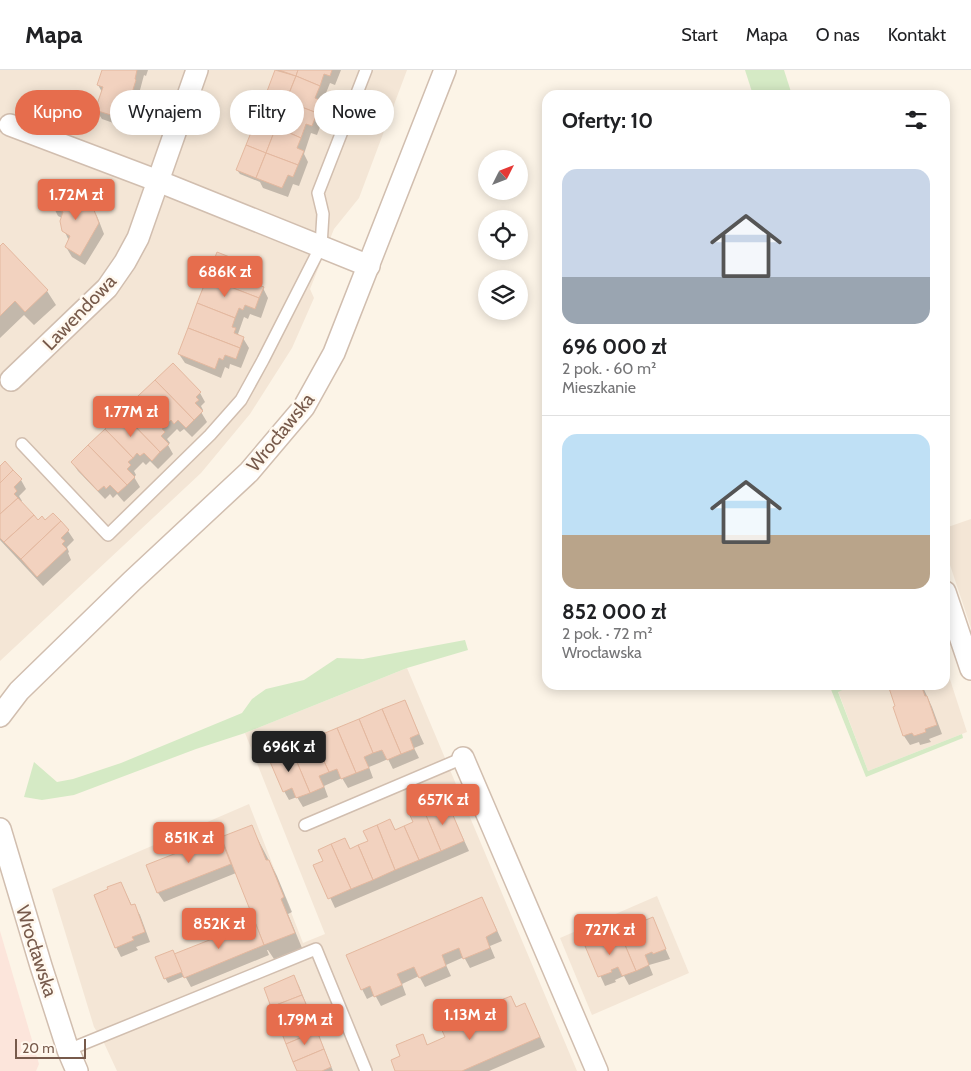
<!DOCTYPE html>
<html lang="pl">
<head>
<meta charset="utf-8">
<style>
	body { margin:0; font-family:Cabin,sans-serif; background:#f2f2f2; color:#202124; height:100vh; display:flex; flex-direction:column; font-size:19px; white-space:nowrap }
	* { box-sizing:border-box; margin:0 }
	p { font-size:16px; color:#757577 }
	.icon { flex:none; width:28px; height:28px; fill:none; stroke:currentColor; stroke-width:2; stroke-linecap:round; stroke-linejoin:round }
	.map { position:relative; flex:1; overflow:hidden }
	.side { position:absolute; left:542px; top:20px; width:408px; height:600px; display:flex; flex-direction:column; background:#fff; border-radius:15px; box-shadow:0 2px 12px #0003 }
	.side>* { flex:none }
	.guide { position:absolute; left:15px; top:20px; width:452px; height:45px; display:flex; gap:10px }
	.needle { width:32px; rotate:48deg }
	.controls { position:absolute; left:478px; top:80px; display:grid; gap:10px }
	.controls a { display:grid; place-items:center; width:50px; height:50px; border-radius:50%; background:#fff; box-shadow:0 2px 12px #0003; font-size:25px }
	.scale { position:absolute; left:15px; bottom:12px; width:71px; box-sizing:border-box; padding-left:5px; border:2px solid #775a4b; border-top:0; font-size:14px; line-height:18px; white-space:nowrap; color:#775a4b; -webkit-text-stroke:4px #fff8ee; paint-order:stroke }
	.price { position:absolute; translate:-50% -42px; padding:0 11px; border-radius:5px; background:#e66d4d; color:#fff; font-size:16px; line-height:32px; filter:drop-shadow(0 1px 2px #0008) }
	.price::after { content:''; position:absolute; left:50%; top:30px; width:15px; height:11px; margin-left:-8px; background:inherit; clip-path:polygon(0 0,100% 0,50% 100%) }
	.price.on { background:#222; color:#fff }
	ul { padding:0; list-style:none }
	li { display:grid; align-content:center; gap:10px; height:265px; padding:0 20px }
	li+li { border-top:1px solid #e0e0e0 }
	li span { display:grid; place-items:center; height:155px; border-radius:15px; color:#555 }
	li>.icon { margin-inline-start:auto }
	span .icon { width:90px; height:90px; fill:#fffc; stroke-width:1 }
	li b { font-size:21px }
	h2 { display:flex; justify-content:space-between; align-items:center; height:60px; padding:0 20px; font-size:21px }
	.tag { padding:0 18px; border-radius:22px; background:#fff; box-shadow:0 2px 12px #0003; font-size:18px; line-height:45px }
	.tag.on { background:#e66d4d; color:#fff }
	header { display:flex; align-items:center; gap:30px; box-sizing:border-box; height:70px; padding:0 25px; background:#fff; border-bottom:1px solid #e0e0e0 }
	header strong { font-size:24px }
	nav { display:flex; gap:28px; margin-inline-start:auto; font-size:18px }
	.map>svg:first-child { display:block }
	.residential { fill:#f4e6d6 }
	.commercial { fill:#fce5db }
	.green { fill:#d5eac5 }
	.shadow { fill:#0003 }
	.building { fill:#f2d2bf; stroke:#e4b89f }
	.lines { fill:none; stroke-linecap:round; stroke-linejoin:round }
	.lane-casing { stroke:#d1beaf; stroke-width:14 }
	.street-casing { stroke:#d1beaf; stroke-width:24 }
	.lane { stroke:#fff; stroke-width:11 }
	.street { stroke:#fff; stroke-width:21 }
	.labels { text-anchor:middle; stroke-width:5; stroke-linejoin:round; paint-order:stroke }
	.street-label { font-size:19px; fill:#775a4b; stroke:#fff8ee }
</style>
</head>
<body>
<header>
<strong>Mapa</strong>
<nav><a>Start</a><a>Mapa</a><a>O nas</a><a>Kontakt</a></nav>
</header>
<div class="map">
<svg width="971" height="1001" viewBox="0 0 971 1001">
	<rect width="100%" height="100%" fill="#fcf4e7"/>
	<g class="residential">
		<path d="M0,0h407l-48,128 -25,31 -24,60 4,9 -22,50 -42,66 -49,59 -201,188z"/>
		<path d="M971,449v109l-26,-78v-22z"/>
		<path d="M945,594l22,68 -99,39 -30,-80 15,-6h92z"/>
		<path d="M407,598l170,403h-460l-13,-28 -10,-16 -42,-138 197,-85 54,139 22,-9 -80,-201z"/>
		<path d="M657,826l32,77 -97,42 -32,-77z"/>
	</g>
	<path class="commercial" d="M0,861l39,133 -3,7h-36z"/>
	<g class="green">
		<path d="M745,0h39l8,25h-39z"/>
		<path d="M465,570l3,10 -61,18 -162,65 -49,16 -122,46 -32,5 -18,-3 10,-35 23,20 16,-3 48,-16 121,-50 10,-14 14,-10 38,-9 33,-22 26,1z"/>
		<path d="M836,615h17l-15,7 30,79 94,-37 1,4 -97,39 -36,-90z"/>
	</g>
	<g class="shadow">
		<path d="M103,0h45l-2,6 -2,-1 -8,30 -6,-2 -8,23 -20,-7 -6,-9 6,-18 -4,-7z"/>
		<path d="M277,0h64l-6,15 -5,-2 -8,20 4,8 -9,24 -6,-2 -7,21 4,8 -9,24 -6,-2 -5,13 -25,-9 -3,-6 -20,-8 -3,-4z"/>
		<path d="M53,136h38l6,10 7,18 -19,31 -13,-8 -6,-10 3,-6 -5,-11 -2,-12 -4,-2z"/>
		<path d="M0,177l47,44 9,14 -22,20 -10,-10 -24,23z"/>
		<path d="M254,198l5,9 -2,7 6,4 5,10 -7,20 -11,-4 -2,5 -4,-2 -6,17 5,4 6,10 -8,20 -11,-4 -1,5 -4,-2 -4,11 -36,-15 -6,-9z"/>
		<path d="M200,323l5,9 -4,4 2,4 -2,2 6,10 -15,15 -8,-8 -4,3 -3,-3 -10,10 3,4 -2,2 5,9 -15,15 -8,-8 -4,4 -3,-3 -9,9 2,4 -2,2 6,10 -16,15 -7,-8 -4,4 -3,-4 -5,5 -27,-28 -6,-9z"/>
		<path d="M0,398l21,12 5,9 -7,7 3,5 -2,1 18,19 7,1 23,9 6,9 -7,7 2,5 -1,1 3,7 -28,26 -43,-46z"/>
		<path d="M893,615h29l10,22 10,27 -13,5 2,3 -11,3 -1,-3 -9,3 -6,-9 -9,-28 2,-1z"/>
		<path d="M404,631l20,43 -10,4 5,10 -26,11 -5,-10 -9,4 -10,4 4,11 -25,10 -6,-10 -18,8 4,11 -25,10 -6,-10 -8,3 -5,-9z"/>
		<path d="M449,738l20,43 -134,57 -20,-43 9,-4 21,-21 5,10 19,-8 21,-21 6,10z"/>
		<path d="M251,756l26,50 15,36 -4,2 14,34 -28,11 -6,-9h-1l2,5 -78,32 -6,-11 -17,7 -3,-5 10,-23 82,-32 -21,-50 -72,29 -6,-9 -10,-28 75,-21z"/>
		<path d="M159,766l4,8 -2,1 -3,-5z"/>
		<path d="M121,813l11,23 2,-1 6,10 10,27 -14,5 2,3 -17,7 -5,-10z"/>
		<path d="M482,828l20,43 -12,5 5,12 -25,10 -6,-11 -18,8 5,11 -26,11 -6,-11 -17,8 4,11 -25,11 -6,-11 -8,4 -5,-10z"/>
		<path d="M652,849l18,40 -21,6 4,10 -24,10 -5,-9 -9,4 1,2 -11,4 -18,-40z"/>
		<path d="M294,907l5,9 34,85h-35z"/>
		<path d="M511,927l6,11 8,-4 20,43 -56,24h-92l5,-14 20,-21 6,10 18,-8 20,-22 6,11 18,-8z"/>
	</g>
	<g class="building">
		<path d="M102,0h35l-2,9 1,1 -5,16 -6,-2 -8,23 -22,-7 8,-23 -6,-2z"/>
		<path d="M275,0l21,6 -10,25 -20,-7z"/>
		<path d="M279,0h19l-2,6z"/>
		<path d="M298,0h34l-2,6 -6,-2 -4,12 -24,-10z"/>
		<path d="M296,6l24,10 -5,12 7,3 -5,12 -31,-12z"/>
		<path d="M266,24l20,7 -10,26 -20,-7z"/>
		<path d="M286,31l31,12 -5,13 -6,-2 -5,14 -25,-11z"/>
		<path d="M256,50l20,7 -10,26 -20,-8z"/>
		<path d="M276,57l25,11 -4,10 7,3 -6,14 -32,-12z"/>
		<path d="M246,75l20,8 -10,25 -20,-8z"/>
		<path d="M266,83l32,12 -5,12 -5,-2 -6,13 -26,-10z"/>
		<path d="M59,121l33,14 7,18 -19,33 -15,-9 5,-11 -8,-5 -2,-10 3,-9 -12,-6z"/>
		<path d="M3,173l45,47 -23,22 -10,-11 -15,15v-70z"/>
		<path d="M217,182l38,15 -4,10 4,1 -2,5 11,4 -5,11 -52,-20z"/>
		<path d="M207,208l52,20 -4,11 -10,-4 -2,5 -4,-2 -4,10 -38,-15z"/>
		<path d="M197,233l38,15 -3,9 4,1 -2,5 10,4 -4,11 -52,-20z"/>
		<path d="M188,258l52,20 -4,11 -11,-4 -2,5 -4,-2 -4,11 -37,-15z"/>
		<path d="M173,293l28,29 -5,5 3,3 -4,3 8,8 -9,9 -39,-40z"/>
		<path d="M155,310l39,40 -8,8 -8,-8 -4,4 -3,-4 -5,5 -28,-29z"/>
		<path d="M138,326l28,29 -4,4 3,3 -4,4 8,8 -9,8 -39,-40z"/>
		<path d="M121,342l39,40 -8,9 -8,-8 -4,3 -3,-3 -4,5 -28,-29z"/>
		<path d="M105,359l28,29 -5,4 3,3 -4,4 8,8 -8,8 -39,-40z"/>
		<path d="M88,375l39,40 -9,8 -8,-8 -4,4 -2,-3 -6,5 -27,-29z"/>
		<path d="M5,391l8,9 -13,13v-17z"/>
		<path d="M13,400l9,9 -8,8 3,4 -3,3 4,4 -18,16v-31z"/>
		<path d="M18,428l16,17 -30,27 -4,-4v-24z"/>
		<path d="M53,443l8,8 -40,38 -17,-17 30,-27 4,5 4,-4 3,4z"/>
		<path d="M61,451l8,9 -8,8 4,3 -3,3 5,5 -30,28 -16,-18z"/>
		<path d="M888,615h33l4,11h2l10,29 -12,4 1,3 -12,4 -2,-3 -9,3 -10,-29 2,-1z"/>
		<path d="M405,630l14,34 -9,4 4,11 -13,5 -19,-45z"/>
		<path d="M382,639l19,45 -14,6 -5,-10 -9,3 -14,-34z"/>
		<path d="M359,649l14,34 -9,4 5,11 -13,5 -19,-45z"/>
		<path d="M337,658l19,45 -15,6 -4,-10 -8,3 -16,-34z"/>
		<path d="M313,668l16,34 -10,4 5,11 -14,6 -19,-45z"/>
		<path d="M291,678l19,45 -14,5 -4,-10 -9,4 -15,-35z"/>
		<path d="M436,730l4,10 9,-4 15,35 -23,10 -19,-45z"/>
		<path d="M422,736l19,45 -22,9 -15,-34 9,-4 -5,-11z"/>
		<path d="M390,749l5,11 9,-4 15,34 -24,10 -18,-45z"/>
		<path d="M252,755l14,35h3l15,37 -3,2 14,34 -31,12 -43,-108z"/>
		<path d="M377,755l18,45 -22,10 -15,-35 10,-4 -5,-10z"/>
		<path d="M159,764l3,5 -5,2 -2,-5z"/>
		<path d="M220,766l11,28 -74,29 -11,-28z"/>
		<path d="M345,768l5,11 8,-4 15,35 -22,9 -20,-45z"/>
		<path d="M331,774l20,45 -23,10 -15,-34 10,-4 -5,-11z"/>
		<path d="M121,812l10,23 4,-1 10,28 -13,5 2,3 -19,8 -21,-53 14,-6 -1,-2z"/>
		<path d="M482,827l15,34 -11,6 4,11 -27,11 -4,-11 -17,7 4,11 -27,12 -5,-11 -17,7 5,11 -28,12 -4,-11 -9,4 -15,-35z"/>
		<path d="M653,847l13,32 -13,5 -1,-2 -7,3 4,10 -13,6 -17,-40z"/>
		<path d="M255,852l9,23 -80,33 -10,-24z"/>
		<path d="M619,861l17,40 -14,5 -4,-9 -7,3 1,2 -14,5 -13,-31z"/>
		<path d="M173,880l9,22 -18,7 -9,-22z"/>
		<path d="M294,905l8,20 -31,12 -7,-19z"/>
		<path d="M302,925l8,18 -31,13 -8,-19z"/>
		<path d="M511,926l5,11 9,-4 15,34 -78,34h-67l-4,-11 9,-4 -4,-11 27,-11 4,11 18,-8 -5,-11 27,-11 4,11 18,-8 -5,-11z"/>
		<path d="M310,943l7,18 -31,13 -7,-18z"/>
		<path d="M317,961l7,18 -31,13 -7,-18z"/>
		<path d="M324,979l7,18 -9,4h-25l-4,-9z"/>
	</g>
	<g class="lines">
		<g class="lane-casing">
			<g id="lane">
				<path d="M22,374l86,91 102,-100 31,-35 22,-40 58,-114 2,-32 -5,-21 48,-123"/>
				<path d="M305,755l158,-67"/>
				<path d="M68,980l248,-101 50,122"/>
			</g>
		</g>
		<g class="street-casing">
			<g id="street">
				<path d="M10,55l148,56 211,85"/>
				<path d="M11,310l96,-92 18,-26 13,-24 59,-168"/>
				<path d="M945,522l26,77"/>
				<path d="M0,646l19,-25 113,-110 117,-109 55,-65 30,-54 111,-283"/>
				<path d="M463,688l134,313"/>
				<path d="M0,759l41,137 27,84 9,21"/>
			</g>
		</g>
		<use href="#lane" class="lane"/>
		<use href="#street" class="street"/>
	</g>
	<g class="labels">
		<g class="street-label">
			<text transform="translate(79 242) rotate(-46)" y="7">Lawendowa</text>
			<text transform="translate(280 362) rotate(-51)" y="7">Wrocławska</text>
			<text transform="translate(37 881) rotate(72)" y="7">Wrocławska</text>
		</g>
	</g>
</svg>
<div class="controls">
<a><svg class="needle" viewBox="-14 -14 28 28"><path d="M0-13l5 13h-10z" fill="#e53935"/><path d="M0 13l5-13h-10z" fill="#757577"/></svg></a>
<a><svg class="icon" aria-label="locate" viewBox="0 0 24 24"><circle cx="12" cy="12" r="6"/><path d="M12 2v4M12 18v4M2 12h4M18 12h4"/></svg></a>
<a><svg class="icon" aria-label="layers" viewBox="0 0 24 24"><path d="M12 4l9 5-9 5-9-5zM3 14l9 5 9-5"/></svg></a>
</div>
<div class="scale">20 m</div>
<b class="price" style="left:76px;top:151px">1.72M zł</b>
<b class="price" style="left:225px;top:228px">686K zł</b>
<b class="price" style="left:131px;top:368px">1.77M zł</b>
<b class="price on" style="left:289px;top:703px">696K zł</b>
<b class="price" style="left:443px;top:756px">657K zł</b>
<b class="price" style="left:189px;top:794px">851K zł</b>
<b class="price" style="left:219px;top:880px">852K zł</b>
<b class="price" style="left:610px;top:886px">727K zł</b>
<b class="price" style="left:470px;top:971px">1.13M zł</b>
<b class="price" style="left:305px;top:976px">1.79M zł</b>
<div class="guide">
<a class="tag on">Kupno</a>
<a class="tag">Wynajem</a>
<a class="tag">Filtry</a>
<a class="tag">Nowe</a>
</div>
<section class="side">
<h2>Oferty: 10<svg class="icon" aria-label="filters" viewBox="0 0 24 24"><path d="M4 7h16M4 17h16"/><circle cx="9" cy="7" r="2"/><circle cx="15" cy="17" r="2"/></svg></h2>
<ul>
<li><span style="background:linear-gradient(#c9d6e8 70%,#9aa5b1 0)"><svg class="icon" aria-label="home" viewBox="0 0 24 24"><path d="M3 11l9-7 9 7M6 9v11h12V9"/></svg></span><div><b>696 000 zł</b><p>2 pok. · 60 m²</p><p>Mieszkanie</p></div></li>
<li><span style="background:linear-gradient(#bfe0f5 65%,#b9a48a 0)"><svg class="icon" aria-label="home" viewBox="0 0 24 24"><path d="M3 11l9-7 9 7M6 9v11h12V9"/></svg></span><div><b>852 000 zł</b><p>2 pok. · 72 m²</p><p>Wrocławska</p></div></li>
</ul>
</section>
</div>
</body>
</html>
